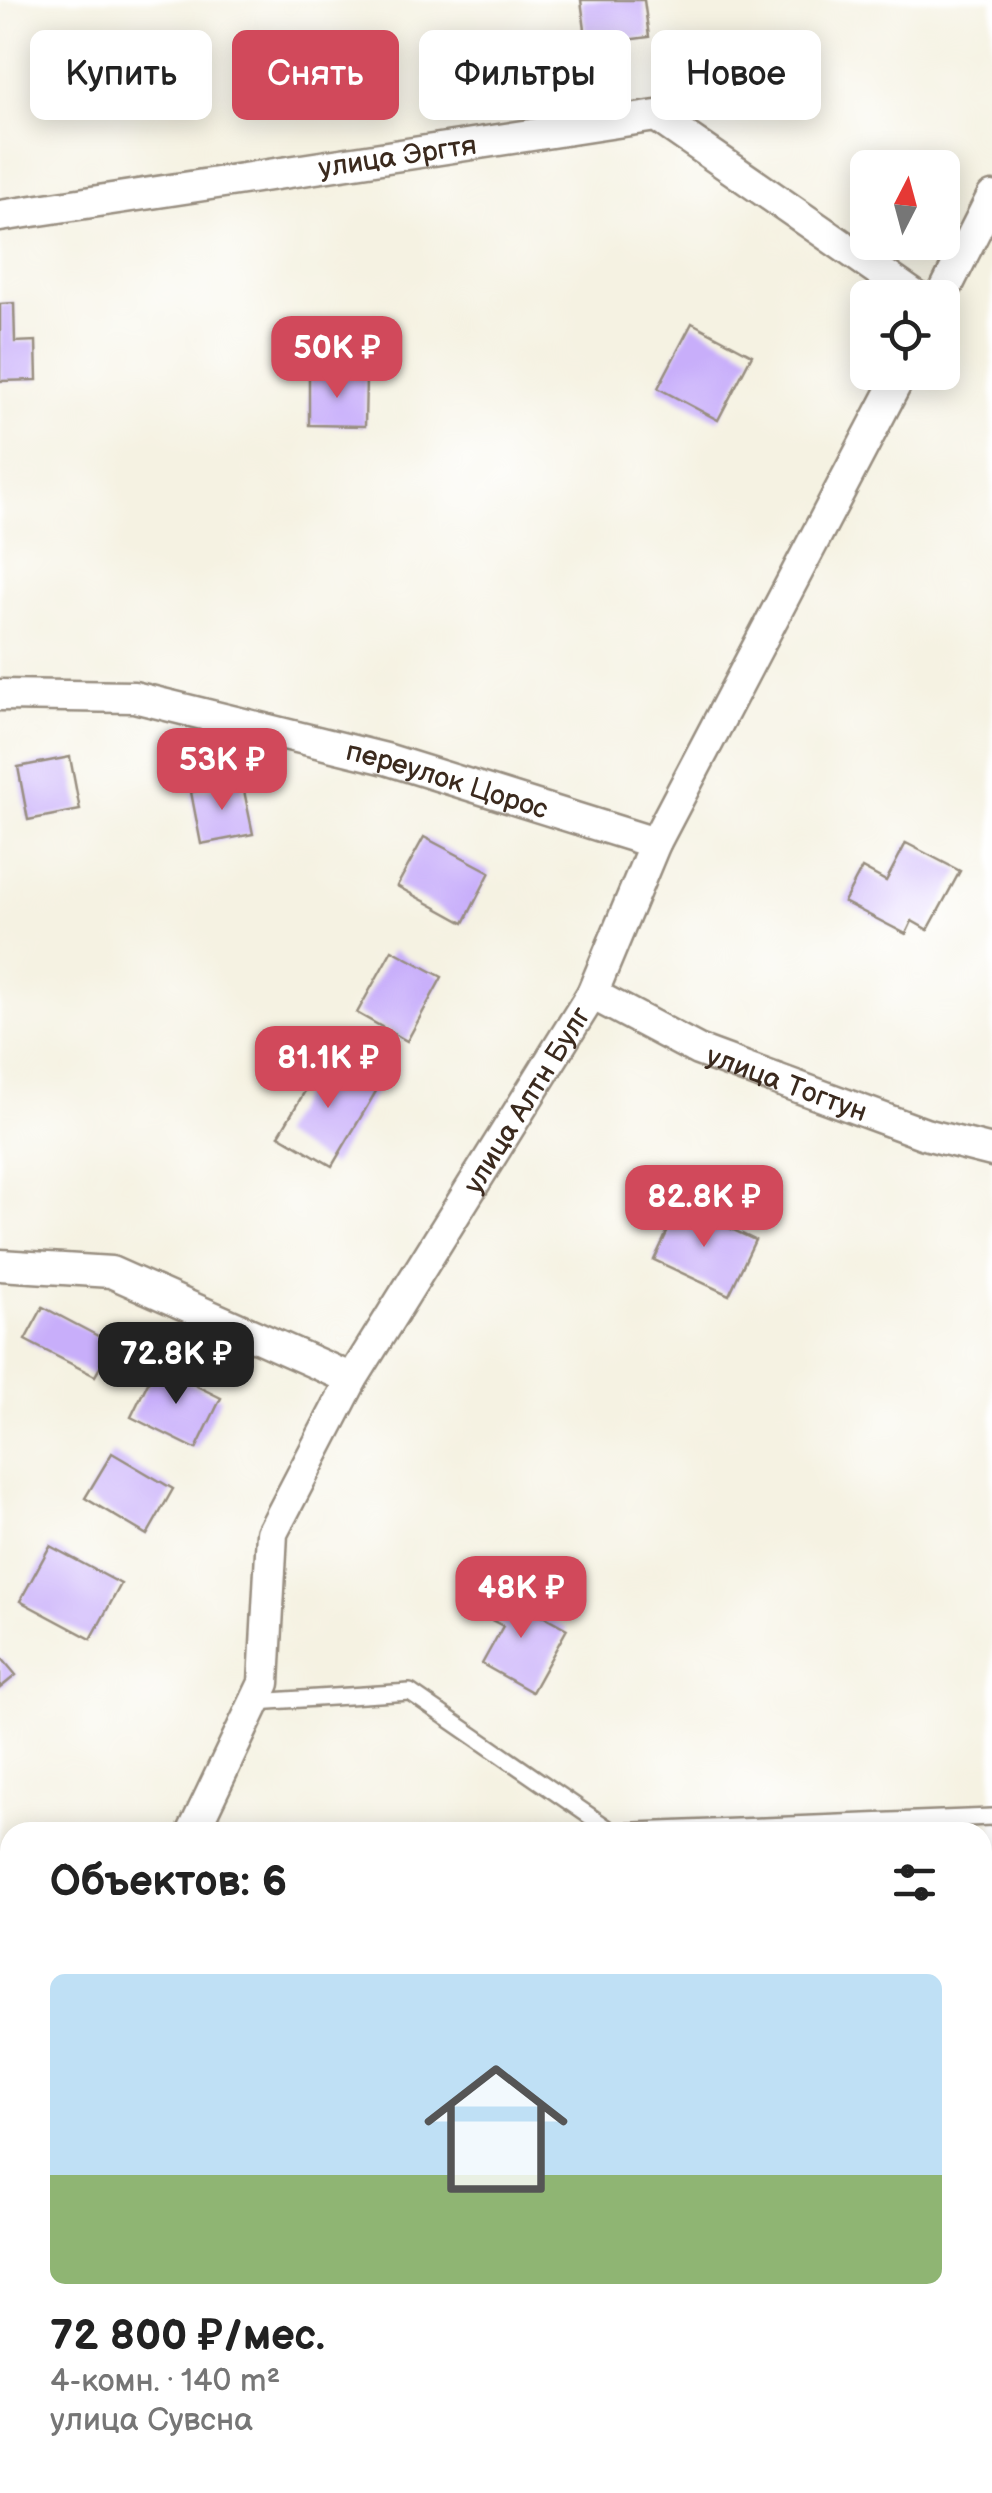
<!DOCTYPE html>
<html lang="ru">
<head>
<meta charset="utf-8">
<style>
	body { margin:0; font-family:"Balsamiq Sans",sans-serif; background:#f6f6f6; color:#222; height:100vh; display:flex; flex-direction:column; font-size:38px; white-space:nowrap }
	* { box-sizing:border-box; margin:0 }
	p { font-size:32px; color:#767676 }
	.icon { flex:none; width:55px; height:55px; fill:none; stroke:currentColor; stroke-width:2; stroke-linecap:round; stroke-linejoin:round }
	.map { position:relative; flex:1; overflow:hidden }
	.panel { position:absolute; left:0px; top:1822px; width:992px; height:672px; display:flex; flex-direction:column; background:#fff; border-radius:30px 30px 0 0; box-shadow:0 5px 25px #0003 }
	.panel>* { flex:none }
	.hud { position:absolute; left:30px; top:30px; width:932px; height:90px; display:flex; gap:20px }
	.needle { width:65px; rotate:6deg }
	.buttons { position:absolute; left:850px; top:150px; display:grid; gap:20px }
	.buttons a { display:grid; place-items:center; width:110px; height:110px; border-radius:15px; background:#fff; box-shadow:0 5px 25px #0003; font-size:50px }
	.price { position:absolute; translate:-50% -85px; padding:0 22px; border-radius:20px; background:#d1495b; color:#fff; font-size:32px; line-height:65px; filter:drop-shadow(0 2px 5px #0008) }
	.price::after { content:''; position:absolute; left:50%; top:60px; width:30px; height:22px; margin-left:-15px; background:inherit; clip-path:polygon(0 0,100% 0,50% 100%) }
	.price.current { background:#222; color:#fff }
	ul { padding:0; list-style:none }
	li { display:grid; align-content:center; gap:20px; height:530px; padding:0 50px }
	li+li { border-top:2px solid #e0e0e0 }
	li span { display:grid; place-items:center; height:310px; border-radius:15px; color:#555 }
	li>.icon { margin-inline-start:auto }
	span .icon { width:180px; height:180px; fill:#fffc; stroke-width:1 }
	li b { font-size:42px }
	h2 { display:flex; justify-content:space-between; align-items:center; height:120px; padding:0 50px; font-size:42px }
	.chip { padding:0 35px; border-radius:15px; background:#fff; box-shadow:0 5px 25px #0003; font-size:35px; line-height:90px }
	.chip.current { background:#d1495b; color:#fff }
	.map>svg:first-child { display:block }
	.building { fill:#c8aefa }
	.lines { fill:none; stroke-linecap:round; stroke-linejoin:round }
	.service-casing { stroke:#988e80; stroke-width:20 }
	.minor-casing { stroke:#988e80; stroke-width:35 }
	.service { stroke:#fff; stroke-width:15 }
	.minor { stroke:#fff; stroke-width:30 }
	.labels { text-anchor:middle; stroke-width:8; stroke-linejoin:round; paint-order:stroke }
	.street-label { font-size:28px; fill:#3b2a1e; stroke:#fff }
</style>
</head>
<body>
<div class="map">
<svg width="992" height="2493" viewBox="0 0 992 2493">
	<rect width="100%" height="100%" fill="#fff"/>
	<filter id="ink" filterUnits="userSpaceOnUse"><feTurbulence type="fractalNoise" baseFrequency=".01" numOctaves="2"/><feDisplacementMap in="SourceGraphic" scale="20" xChannelSelector="R" yChannelSelector="G"/><feConvolveMatrix kernelMatrix="1 2 1 2 8 2 1 2 1" color-interpolation-filters="sRGB"/></filter>
	<filter id="wash" filterUnits="userSpaceOnUse"><feTurbulence type="fractalNoise" baseFrequency=".0048" numOctaves="4" result="noise"/><feDisplacementMap in="SourceGraphic" scale="40" xChannelSelector="R" yChannelSelector="G"/><feGaussianBlur stdDeviation="2.25" result="paint"/><feColorMatrix in="noise" values="0 0 0 0 0 0 0 0 0 0 0 0 0 0 0 0 0 1.4 0 .05"/><feComposite in="paint" operator="in"/></filter>
	<g filter="url(#wash)">
		<rect width="100%" height="100%" fill="#f5f2e2"/>
		<g id="blocks">
			<g class="building">
				<path d="M581,0h63l5,37 -62,8z"/>
				<path d="M14,303l1,39 21,-1 1,39 -37,1v-77z"/>
				<path d="M692,323l60,32 -34,65 -60,-32z"/>
				<path d="M309,376h57l-1,50 -56,-1z"/>
				<path d="M70,757l10,53 -52,10 -10,-53z"/>
				<path d="M242,781l11,53 -52,10 -10,-52z"/>
				<path d="M424,837l66,35 -26,51 -67,-37z"/>
				<path d="M906,843l54,28 -32,59 -16,-9 -6,13 -62,-32 18,-34 24,13z"/>
				<path d="M392,950l50,27 -35,64 -50,-28z"/>
				<path d="M325,1057l53,31 -46,78 -53,-31z"/>
				<path d="M680,1205l75,35 -26,55 -75,-35z"/>
				<path d="M43,1307l70,37 -18,32 -70,-36z"/>
				<path d="M156,1366l65,32 -25,51 -65,-32z"/>
				<path d="M112,1453l61,36 -26,46 -62,-37z"/>
				<path d="M50,1546l71,38 -30,55 -71,-38z"/>
				<path d="M495,1589l72,40 -35,63 -50,-28 21,-38 -21,-11z"/>
				<path d="M0,1656l16,19 -16,13z"/>
				<path d="M992,2105v42h-3l-4,-41z"/>
				<path d="M992,2278v72l-10,1v-72z"/>
				<path d="M71,2485h69l-4,8h-69z"/>
				<path d="M428,2485h66l1,8h-66z"/>
			</g>
		</g>
	</g>
	<g filter="url(#ink)">
		<use href="#blocks" fill-opacity="0" stroke="#988e80" stroke-width="2.5"/>
		<g class="lines">
			<g class="service-casing">
				<g id="service">
					<path d="M255,1702l155,-10 203,140"/>
					<path d="M610,1832l382,-15"/>
					<path d="M0,1925l10,-2"/>
				</g>
			</g>
			<g class="minor-casing">
				<g id="minor">
					<path id="s1" d="M0,216l656,-100 262,182"/>
					<path d="M941,298l51,-101"/>
					<path id="s2" d="M0,695l134,2 252,62 269,84"/>
					<path id="s3" d="M592,994l106,56 227,84 67,17"/>
					<path d="M0,1265l111,7 241,107"/>
					<path id="s4" d="M193,1832l71,-149 8,-150 80,-154 240,-385 63,-151 247,-471"/>
					<path d="M982,2009l10,-1"/>
					<path d="M0,2101l10,-2"/>
					<path d="M0,2191l10,-24"/>
				</g>
			</g>
			<use href="#service" class="service"/>
			<use href="#minor" class="minor"/>
		</g>
	</g>
	<g class="labels">
		<g class="street-label">
			<text dy="10" stroke="none"><textPath href="#s1" startOffset="402">улица Эргтя</textPath></text>
			<text dy="10" stroke="none"><textPath href="#s2" startOffset="458">переулок Цорос</textPath></text>
			<text dy="10" stroke="none"><textPath href="#s3" startOffset="215">улица Тогтун</textPath></text>
			<text dy="10" stroke="none"><textPath href="#s4" startOffset="818">улица Алтн Булг</textPath></text>
		</g>
	</g>
</svg>
<div class="buttons">
<a><svg class="needle" viewBox="-14 -14 28 28"><path d="M0-13l5 13h-10z" fill="#e53935"/><path d="M0 13l5-13h-10z" fill="#767676"/></svg></a>
<a><svg class="icon" aria-label="locate" viewBox="0 0 24 24"><circle cx="12" cy="12" r="6"/><path d="M12 2v4M12 18v4M2 12h4M18 12h4"/></svg></a>
</div>
<b class="price" style="left:337px;top:401px">50K ₽</b>
<b class="price" style="left:222px;top:813px">53K ₽</b>
<b class="price" style="left:328px;top:1111px">81.1K ₽</b>
<b class="price" style="left:704px;top:1250px">82.8K ₽</b>
<b class="price current" style="left:176px;top:1407px">72.8K ₽</b>
<b class="price" style="left:521px;top:1641px">48K ₽</b>
<div class="hud">
<a class="chip">Купить</a>
<a class="chip current">Снять</a>
<a class="chip">Фильтры</a>
<a class="chip">Новое</a>
</div>
<section class="panel">
<h2>Объектов: 6<svg class="icon" aria-label="filters" viewBox="0 0 24 24"><path d="M4 7h16M4 17h16"/><circle cx="9" cy="7" r="2"/><circle cx="15" cy="17" r="2"/></svg></h2>
<ul>
<li><span style="background:linear-gradient(#bfe0f5 65%,#8fb573 0)"><svg class="icon" aria-label="home" viewBox="0 0 24 24"><path d="M3 11l9-7 9 7M6 9v11h12V9"/></svg></span><div><b>72 800 ₽/мес.</b><p>4-комн. · 140 m²</p><p>улица Сувсна</p></div></li>
</ul>
</section>
</div>
</body>
</html>
